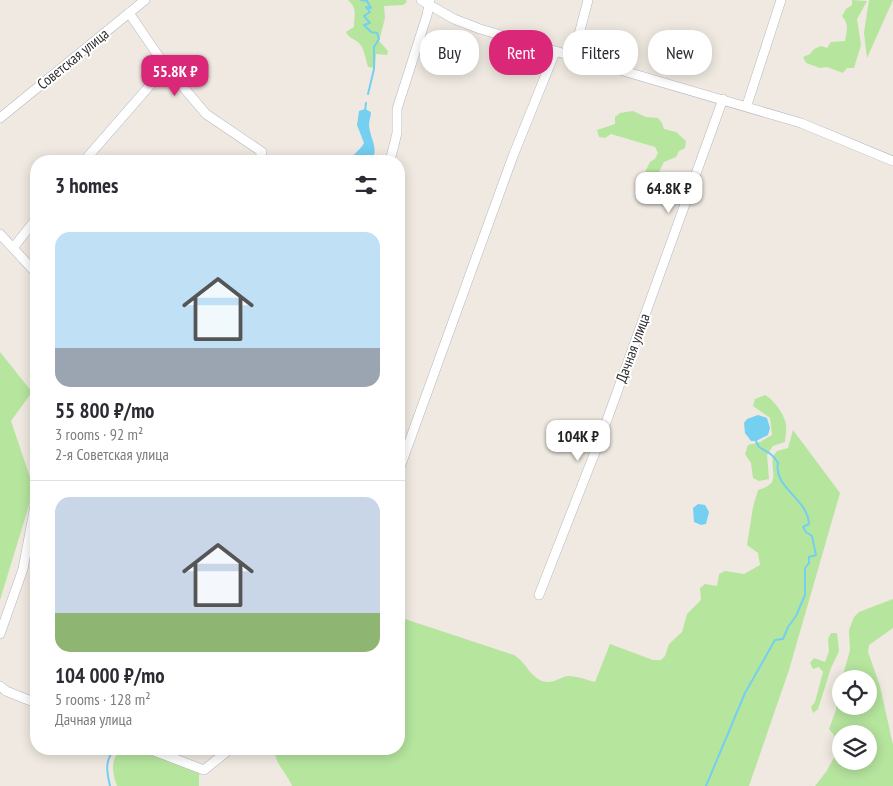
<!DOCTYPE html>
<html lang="en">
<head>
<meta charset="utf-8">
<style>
	body { margin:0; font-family:"PT Sans Narrow",sans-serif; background:#f7f7f7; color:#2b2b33; height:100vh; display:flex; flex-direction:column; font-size:19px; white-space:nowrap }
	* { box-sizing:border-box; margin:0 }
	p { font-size:16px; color:#7c7c81 }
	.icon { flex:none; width:28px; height:28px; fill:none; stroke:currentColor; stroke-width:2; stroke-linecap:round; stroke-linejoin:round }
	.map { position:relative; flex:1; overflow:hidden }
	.details { position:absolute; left:30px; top:155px; width:375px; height:600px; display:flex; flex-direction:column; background:#fff; border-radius:20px; box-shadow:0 2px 12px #0003 }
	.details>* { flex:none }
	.guide { position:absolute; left:420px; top:30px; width:398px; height:45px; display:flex; gap:10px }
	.controls { position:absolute; left:832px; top:670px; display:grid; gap:10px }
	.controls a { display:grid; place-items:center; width:45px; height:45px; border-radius:50%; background:#fff; box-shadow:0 2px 12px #0003; font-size:25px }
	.price { position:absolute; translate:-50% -42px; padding:0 11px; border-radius:10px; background:#fff; color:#222; font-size:16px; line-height:32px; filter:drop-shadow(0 1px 2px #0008) }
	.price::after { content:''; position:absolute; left:50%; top:30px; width:15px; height:11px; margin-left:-8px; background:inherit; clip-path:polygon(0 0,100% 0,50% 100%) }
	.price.selected { background:#db2777; color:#fff }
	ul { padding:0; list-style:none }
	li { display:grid; align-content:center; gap:10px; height:265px; padding:0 25px }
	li+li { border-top:1px solid #e1e1e2 }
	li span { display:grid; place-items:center; height:155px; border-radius:15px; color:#555 }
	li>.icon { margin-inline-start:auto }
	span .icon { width:90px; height:90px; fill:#fffc; stroke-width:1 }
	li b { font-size:21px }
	h2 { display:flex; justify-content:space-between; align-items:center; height:60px; padding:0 25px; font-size:21px }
	.pill { padding:0 18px; border-radius:20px; background:#fff; box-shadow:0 2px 12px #0003; font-size:18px; line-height:45px }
	.pill.selected { background:#db2777; color:#fff }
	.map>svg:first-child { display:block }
	.green { fill:#b6e59e; fill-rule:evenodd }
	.water { fill:#75cff0 }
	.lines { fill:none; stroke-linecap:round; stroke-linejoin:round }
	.stream { stroke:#75cff0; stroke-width:2 }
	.minor-casing { stroke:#b4b7c1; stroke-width:10 }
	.minor { stroke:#fff; stroke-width:9 }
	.labels { text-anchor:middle; stroke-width:4; stroke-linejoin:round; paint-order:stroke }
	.street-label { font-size:15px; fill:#2e2e2e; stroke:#fff }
</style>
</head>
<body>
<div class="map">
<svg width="893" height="786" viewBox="0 0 893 786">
	<rect width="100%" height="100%" fill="#efe9e1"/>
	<g class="green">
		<path d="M348,0h58l1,2 -4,3 -19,1 1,12 -6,23 9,10 -1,4 -11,-1 -1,14 -7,-1c-2,-6 -4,-20 -9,-24 -5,-5 -10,-4 -13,-11l8,-5c0,-12 4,-18 -6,-27z"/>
		<path d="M852,0l15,1 -10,18 4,26 -7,23h-7l-4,5 -16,-6 -7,1 -14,-5 -3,-6 7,-3 4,-5 7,-3 6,2 4,-6 14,-1c2,-10 4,-17 -3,-25l4,-7 6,-4z"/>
		<path d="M869,0h24l-26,58 -3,-25z"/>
		<path d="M633,111l13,6 12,1 4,5 2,6 12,3 10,9 -1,7 -6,3 -3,6 -12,5 -9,18h-7l-4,-6 6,-12 5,-3 3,-6 -3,-6 -44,-13 -6,4 -6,-1 -2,-7 18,-6v-7l5,-4z"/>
		<path d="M0,352l32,40 -21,29 23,68 -34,111z"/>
		<path d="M765,395c9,5 20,20 21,30 1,6 -1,11 -1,17l-12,4 -6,9 2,24 -10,2 -6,-3 -2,-15 -6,-9 3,-9 12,-3 12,-7 -2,-17 -17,-12 2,-7z"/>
		<path d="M793,430l47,63 -51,177 -40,116h-457c-5,-13 -18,-23 -17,-36l2,-1h122v-132l115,38c12,7 15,21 28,26 12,4 19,-5 26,-5 9,0 19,4 27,6l15,-38 43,16h8l4,-4 4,-12 13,-12 5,-18 14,-14 -1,-12 5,-4 12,2 2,-12 6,-3 19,3 16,-9 -2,-12 -11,-8 6,-38 5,-17c24,-6 12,-18 15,-34l4,-5 11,-3z"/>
		<path d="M893,599v29l-24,17 -1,7 12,34 13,59v41h-78l11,-14 14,-25 -2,-7 -9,-11 7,-19 1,-21 4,-9v26h28v-27h-27l8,-29 -1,-20 5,-13 5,-5zM841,734h28v27h-28z"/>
		<path d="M831,633h6l2,18 -8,17 -13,41 -5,4 -2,-6 4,-5 8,-30 -4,-5 -6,2 -3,-6 4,-5 11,4 4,-11 -1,-12z"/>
		<path d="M121,749h17l61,24v13h-82c-5,-14 -7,-26 4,-37z"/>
	</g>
	<g class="water">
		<path d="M365,109l6,3c0,4 -2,9 -2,13 1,14 10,22 3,36h-22c3,-8 10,-10 14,-18l-7,-18 2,-14z"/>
		<path d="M758,415l9,3 3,10 -2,7 -12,6h-5l-6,-8 -1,-10 3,-4z"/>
		<path d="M698,504l7,1 4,7 -3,12 -5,1 -7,-3 -1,-14z"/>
	</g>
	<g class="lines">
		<g class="stream">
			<path d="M361,0l6,1 4,7 -5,-1 4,5 -6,4 6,7 -6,2 7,7 6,1 2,6 -5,8v22l-6,25"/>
			<path d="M365,111l1,-8"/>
			<path d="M110,786c-3,-13 -6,-26 5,-37"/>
			<path d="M706,786l39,-93 30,-53 8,-1 5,-12 8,-11 9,-21v-27l4,-5v-6l7,-2 -4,-19 -6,-4 -3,-5 6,-3c-1,-25 -36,-37 -31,-61 -6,-10 -11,-11 -19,-16l-3,-6"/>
		</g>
		<g class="minor-casing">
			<g id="minor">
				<path d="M421,0l33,19 26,10 321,94 92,38"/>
				<path d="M129,13l37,54 40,47 56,38 -3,9"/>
				<path d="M573,57l15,-57"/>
				<path d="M747,105l34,-105"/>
				<path d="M0,118l145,-118"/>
				<path d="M84,161l82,-94"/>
				<path d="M390,161l7,-28v-24l30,-94 3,-15"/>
				<path d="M0,234l36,39"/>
				<path d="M13,248l23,-29"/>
				<path d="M399,470l114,-314 42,-104"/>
				<path d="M539,595l60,-153 124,-343"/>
				<path d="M0,634l23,-65 13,-69"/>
				<path d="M0,686l6,5 30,12"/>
				<path d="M149,749l55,21 26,-21"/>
			</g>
		</g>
		<use href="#minor" class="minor"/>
	</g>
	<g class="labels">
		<g class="street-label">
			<text transform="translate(73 59) rotate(-39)" y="5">Советская улица</text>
			<text transform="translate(633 348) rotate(-70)" y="5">Дачная улица</text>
		</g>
	</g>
</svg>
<div class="controls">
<a><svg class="icon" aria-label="locate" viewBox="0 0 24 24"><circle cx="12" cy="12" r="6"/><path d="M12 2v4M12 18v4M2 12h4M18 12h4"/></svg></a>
<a><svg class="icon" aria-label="layers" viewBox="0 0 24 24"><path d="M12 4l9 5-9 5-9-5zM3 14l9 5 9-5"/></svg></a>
</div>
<b class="price selected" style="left:175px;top:97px">55.8K ₽</b>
<b class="price" style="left:669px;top:214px">64.8K ₽</b>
<b class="price" style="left:578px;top:462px">104K ₽</b>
<div class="guide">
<a class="pill">Buy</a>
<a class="pill selected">Rent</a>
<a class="pill">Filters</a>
<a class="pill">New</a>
</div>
<section class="details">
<h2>3 homes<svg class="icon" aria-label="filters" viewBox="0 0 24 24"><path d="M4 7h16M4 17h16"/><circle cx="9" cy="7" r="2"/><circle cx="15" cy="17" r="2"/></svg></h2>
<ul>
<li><span style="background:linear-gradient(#bfe0f5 75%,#9aa5b1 0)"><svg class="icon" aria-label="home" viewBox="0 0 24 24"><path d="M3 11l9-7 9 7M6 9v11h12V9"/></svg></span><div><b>55 800 ₽/mo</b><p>3 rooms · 92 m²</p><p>2-я Советская улица</p></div></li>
<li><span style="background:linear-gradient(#c9d6e8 75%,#8fb573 0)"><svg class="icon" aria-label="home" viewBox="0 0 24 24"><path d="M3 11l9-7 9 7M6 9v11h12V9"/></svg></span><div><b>104 000 ₽/mo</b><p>5 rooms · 128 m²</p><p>Дачная улица</p></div></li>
</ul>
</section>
</div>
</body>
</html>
